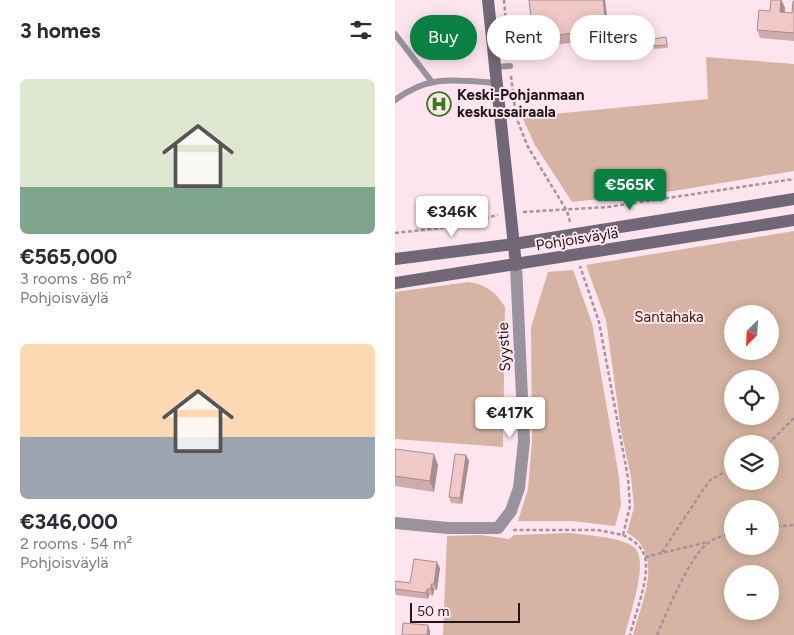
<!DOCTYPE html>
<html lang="en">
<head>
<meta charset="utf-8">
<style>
	body { margin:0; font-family:Figtree,sans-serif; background:#f2f2f3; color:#2b2b33; height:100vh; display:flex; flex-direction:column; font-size:19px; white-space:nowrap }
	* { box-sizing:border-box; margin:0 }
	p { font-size:16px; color:#7c7c81 }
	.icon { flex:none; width:28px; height:28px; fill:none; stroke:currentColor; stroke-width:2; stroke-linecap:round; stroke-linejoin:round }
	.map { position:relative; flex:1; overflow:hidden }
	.side { display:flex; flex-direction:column; background:#fff; width:395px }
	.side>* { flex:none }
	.hud { position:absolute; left:15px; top:15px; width:309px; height:45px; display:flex; gap:10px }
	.needle { width:32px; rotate:204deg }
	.tools { position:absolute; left:329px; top:305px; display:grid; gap:10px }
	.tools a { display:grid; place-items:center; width:55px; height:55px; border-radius:50%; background:#fff; box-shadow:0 2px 12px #0003; font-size:25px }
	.scale { position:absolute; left:15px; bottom:12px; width:110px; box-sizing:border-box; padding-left:5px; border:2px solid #20161b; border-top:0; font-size:14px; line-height:18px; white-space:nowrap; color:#20161b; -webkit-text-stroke:4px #fde5f0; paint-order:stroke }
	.price { position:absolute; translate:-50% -42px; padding:0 11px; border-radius:5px; background:#fff; color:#222; font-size:16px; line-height:32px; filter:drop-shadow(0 1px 2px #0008) }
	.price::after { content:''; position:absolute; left:50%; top:30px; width:15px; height:11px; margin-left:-8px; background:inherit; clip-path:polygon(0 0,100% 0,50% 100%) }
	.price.on { background:#0b8043; color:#fff }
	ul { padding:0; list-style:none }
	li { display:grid; align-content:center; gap:10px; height:265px; padding:0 20px }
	li span { display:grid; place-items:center; height:155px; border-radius:8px; color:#555 }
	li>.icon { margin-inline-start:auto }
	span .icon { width:90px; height:90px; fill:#fffc; stroke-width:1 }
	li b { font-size:21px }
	h2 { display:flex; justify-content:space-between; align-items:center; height:60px; padding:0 20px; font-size:21px }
	.chip { padding:0 18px; border-radius:22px; background:#fff; box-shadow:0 2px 12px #0003; font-size:18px; line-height:45px }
	.chip.on { background:#0b8043; color:#fff }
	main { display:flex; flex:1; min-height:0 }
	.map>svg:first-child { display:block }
	.forest { fill:#d6b3a2; fill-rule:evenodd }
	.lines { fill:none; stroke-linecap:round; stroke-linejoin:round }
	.path { stroke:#a6939c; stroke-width:2.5; stroke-dasharray:4 2.5; stroke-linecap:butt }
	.lane { stroke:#9a929c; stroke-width:6 }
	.street { stroke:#9a929c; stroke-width:12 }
	.secondary { stroke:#726776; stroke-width:12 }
	.wall { fill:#cfacac }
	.shaded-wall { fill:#a98c8c }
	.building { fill:#f1c8c8; stroke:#a98c8c }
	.labels { text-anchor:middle; stroke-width:4; stroke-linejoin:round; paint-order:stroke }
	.poi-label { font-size:15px; font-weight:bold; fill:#20161b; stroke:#fde5f0; text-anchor:start }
	.street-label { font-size:15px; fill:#20161b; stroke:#fde5f0 }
	.park-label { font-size:15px; fill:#4d2006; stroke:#fde5f0 }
</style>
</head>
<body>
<main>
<section class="side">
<h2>3 homes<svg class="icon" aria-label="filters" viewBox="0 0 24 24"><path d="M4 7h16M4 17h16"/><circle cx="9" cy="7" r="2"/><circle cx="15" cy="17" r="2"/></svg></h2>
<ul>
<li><span style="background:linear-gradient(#dfe7d0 70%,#7fa58c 0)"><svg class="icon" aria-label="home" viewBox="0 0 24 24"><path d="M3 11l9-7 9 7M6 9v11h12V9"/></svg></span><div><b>€565,000</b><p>3 rooms · 86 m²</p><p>Pohjoisväylä</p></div></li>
<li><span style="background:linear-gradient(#ffd9b3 60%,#9aa5b1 0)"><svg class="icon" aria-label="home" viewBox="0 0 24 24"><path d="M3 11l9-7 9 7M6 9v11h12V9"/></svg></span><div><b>€346,000</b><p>2 rooms · 54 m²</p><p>Pohjoisväylä</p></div></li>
</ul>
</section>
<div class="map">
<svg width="399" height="635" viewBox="0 0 399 635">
	<rect width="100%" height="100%" fill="#fde5f0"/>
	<g class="forest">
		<path d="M311,57l88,7v107l-121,20 -101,11 -37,-57 -13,-28 186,-18z"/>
		<path d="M399,231v404h-161c8,-32 33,-82 -6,-102l7,-26 -3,-30 -10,-47 -15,-110 -20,-55zM338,314h37v37h-37zM338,379h37v37h-37zM338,444h37v37h-37zM338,509h37v37h-37zM338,574h37v37h-37z"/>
		<path d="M178,270l19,53 27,154 2,28 -6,21 -43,-5h-54l10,-32 4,-49 -1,-113 17,-55z"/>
		<path d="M74,282c17,3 27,10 36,25l-2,140 -108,-8v-147z"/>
		<path d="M175,533c16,2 53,4 65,15 14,14 -6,69 -10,87h-182l4,-99 34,-1 28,4 5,-4z"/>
	</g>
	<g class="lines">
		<g class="path">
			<path d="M109,0l5,56"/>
			<path d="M116,76l5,41 12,30 39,64 3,11"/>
			<path d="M128,212l85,-5 186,-28"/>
			<path d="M0,233l46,-5 57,-13"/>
			<path d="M373,444l26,-26"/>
			<path d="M375,527l24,-2"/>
			<path d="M118,530h84l26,5 7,-29 -2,-28 -29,-156 -19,-56"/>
			<path d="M228,535c10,5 19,11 22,22 5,21 -10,57 -15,78"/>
			<path d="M267,552l47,-71 24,-14"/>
			<path d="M250,557l63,-15"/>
			<path d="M262,635c10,-23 33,-82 54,-94 6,-4 15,-6 22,-9"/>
		</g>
		<g class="lane">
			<path d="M0,34l37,48"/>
			<path d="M100,67l15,-1"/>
			<path d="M0,100c35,-26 61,-20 102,-17"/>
		</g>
		<path class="street" d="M0,523l53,5h50l13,-17 8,-23 5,-47 -8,-176"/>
		<g class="secondary">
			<path d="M93,0l28,265"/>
			<path d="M0,259l119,-15 280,-45"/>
			<path d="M0,283l399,-63"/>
		</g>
	</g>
	<g class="wall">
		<path d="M134,0h76l3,25 -24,3 2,13 -50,6 -3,-9z"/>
		<path d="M387,0l3,8 -1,4 8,1 2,-12v40l-34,-3 -3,-8 13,-19z"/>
		<path d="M272,41l1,7 -14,1 -1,-3z"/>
		<path d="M0,449l43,16 -4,27 -39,-6z"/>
		<path d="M71,455l3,6 -7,43 -11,-1 -2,-6z"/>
		<path d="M45,568l-3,22h-3l-1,6 -4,-1 -1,4 -32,-4 -1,-4v-10l15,2z"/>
	</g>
	<g class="shaded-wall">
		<path d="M208,0h2l3,25 -3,-9z"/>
		<path d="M386,0l4,8 -1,13 -4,-9z"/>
		<path d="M186,19l3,9 2,13 -3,-9z"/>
		<path d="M39,454l4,11 -4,27 -4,-11z"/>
		<path d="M71,455l3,6 -7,43 -2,-6z"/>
		<path d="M42,562l3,6 -3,22 -3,-6z"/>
		<path d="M36,584l3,6 -1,6 -2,-7z"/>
		<path d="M32,589l2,6 -1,4 -2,-6z"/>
		<path d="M33,625l2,6v4h-3z"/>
	</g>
	<g class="building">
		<path d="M134,0h74l2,16 -24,3 2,13 -50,6z"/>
		<path d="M376,0h10l-1,12 12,1 1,-12h1v32l-37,-3 2,-20 11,1z"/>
		<path d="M271,37l1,8 -14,1 -1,-7z"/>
		<path d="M0,449l39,5 -4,27 -35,-5z"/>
		<path d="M60,454l11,1 -6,43 -11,-1z"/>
		<path d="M19,559l23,3 -3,22h-3v5h-4l-1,4 -31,-4v-8l15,2z"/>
		<path d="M8,623l25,2 -1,10h-25z"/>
	</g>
	<defs>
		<g id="hospital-ring" transform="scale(1.25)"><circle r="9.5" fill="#fde5f0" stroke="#3b7813" stroke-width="1.5"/><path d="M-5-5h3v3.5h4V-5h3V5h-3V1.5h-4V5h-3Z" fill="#3b7813"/></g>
	</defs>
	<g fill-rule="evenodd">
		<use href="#hospital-ring" x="44" y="104"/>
	</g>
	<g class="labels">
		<g class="poi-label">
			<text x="62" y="100">Keski-Pohjanmaan<tspan x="62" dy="17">keskussairaala</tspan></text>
		</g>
		<g class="street-label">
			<text transform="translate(182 239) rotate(-9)" y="5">Pohjoisväylä</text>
			<text transform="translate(109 347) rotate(-93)" y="5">Syystie</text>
		</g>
		<g class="park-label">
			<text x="274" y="322">Santahaka</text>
		</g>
	</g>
</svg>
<div class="tools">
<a><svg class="needle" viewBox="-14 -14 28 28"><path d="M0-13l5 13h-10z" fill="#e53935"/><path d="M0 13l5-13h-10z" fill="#7c7c81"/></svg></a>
<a><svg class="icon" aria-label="locate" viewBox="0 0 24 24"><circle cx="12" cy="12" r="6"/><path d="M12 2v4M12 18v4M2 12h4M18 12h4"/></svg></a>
<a><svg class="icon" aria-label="layers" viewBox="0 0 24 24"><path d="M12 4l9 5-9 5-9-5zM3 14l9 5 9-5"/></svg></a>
<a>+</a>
<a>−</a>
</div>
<div class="scale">50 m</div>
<b class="price on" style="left:235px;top:211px">€565K</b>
<b class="price" style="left:57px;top:238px">€346K</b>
<b class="price" style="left:115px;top:439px">€417K</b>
<div class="hud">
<a class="chip on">Buy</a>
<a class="chip">Rent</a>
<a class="chip">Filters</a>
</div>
</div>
</main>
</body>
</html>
